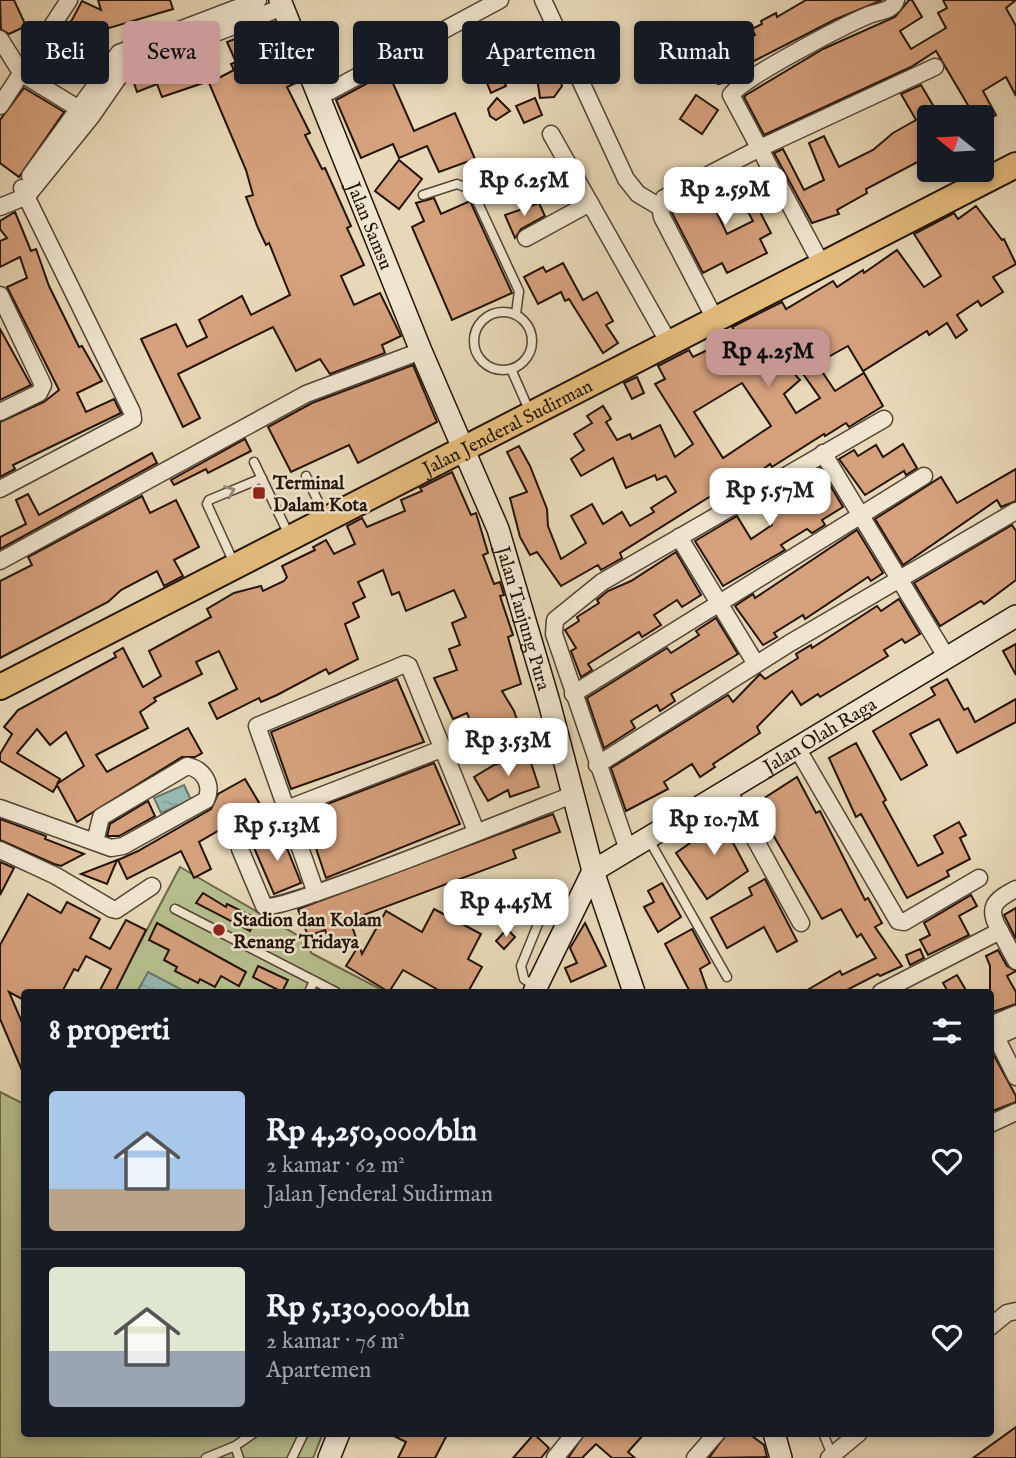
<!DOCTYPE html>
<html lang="id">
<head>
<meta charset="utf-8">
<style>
	body { margin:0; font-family:"IM FELL English",serif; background:#242831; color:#f1f3f6; height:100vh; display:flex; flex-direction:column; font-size:26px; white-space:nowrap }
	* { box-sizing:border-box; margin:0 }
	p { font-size:23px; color:#9ea1a6 }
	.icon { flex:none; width:38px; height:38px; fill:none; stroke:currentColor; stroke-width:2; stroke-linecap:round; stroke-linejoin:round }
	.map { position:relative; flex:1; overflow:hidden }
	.details { position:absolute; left:21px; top:989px; width:973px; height:448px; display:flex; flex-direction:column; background:#171b24; border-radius:7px; box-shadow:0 4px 10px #0003 }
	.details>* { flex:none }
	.hud { position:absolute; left:21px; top:21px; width:975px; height:63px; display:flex; gap:14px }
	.needle { width:46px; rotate:288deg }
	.tools { position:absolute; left:917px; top:105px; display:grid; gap:14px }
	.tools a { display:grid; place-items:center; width:77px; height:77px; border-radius:7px; background:#171b24; box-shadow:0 4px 10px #0003; font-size:35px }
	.price { position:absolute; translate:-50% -60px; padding:0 16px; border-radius:14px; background:#fff; color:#222; font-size:23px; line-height:46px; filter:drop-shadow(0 2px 4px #0008) }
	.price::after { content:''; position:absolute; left:50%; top:42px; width:21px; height:16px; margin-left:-10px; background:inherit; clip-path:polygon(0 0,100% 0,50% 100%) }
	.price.on { background:#c59692; color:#111 }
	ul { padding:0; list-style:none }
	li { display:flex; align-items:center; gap:21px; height:175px; padding:0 28px }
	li+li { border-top:2px solid #363941 }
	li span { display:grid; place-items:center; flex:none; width:196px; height:140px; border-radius:7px; color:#555 }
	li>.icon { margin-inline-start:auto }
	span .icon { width:84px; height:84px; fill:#fffc; stroke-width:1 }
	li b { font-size:30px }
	h2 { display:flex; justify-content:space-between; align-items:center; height:84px; padding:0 28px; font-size:30px }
	.chip { padding:0 24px; border-radius:7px; background:#171b24; box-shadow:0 4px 10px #0003; font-size:24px; line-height:63px }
	.chip.on { background:#c59692; color:#111 }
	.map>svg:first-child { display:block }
	.garden { fill:#b6bf8e; stroke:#6c694b; stroke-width:2 }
	.water { fill:url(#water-ripples); stroke:#69776e; stroke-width:2 }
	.building { fill:#d5a07c; stroke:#231308; stroke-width:2; fill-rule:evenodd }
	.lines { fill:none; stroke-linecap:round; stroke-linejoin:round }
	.lane-casing { stroke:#544434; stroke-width:11 }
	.street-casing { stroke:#544434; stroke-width:19 }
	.secondary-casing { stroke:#231308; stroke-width:24 }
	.primary-casing { stroke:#231308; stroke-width:28 }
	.lane { stroke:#f0e6d0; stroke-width:8 }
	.street { stroke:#f0e6d0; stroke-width:16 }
	.secondary { stroke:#f0e6d0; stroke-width:21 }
	.primary { stroke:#e4bc7c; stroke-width:24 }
	.oneway { stroke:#948776 }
	.poi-dot { fill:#8f2418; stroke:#f0e6d0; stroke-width:2.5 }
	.labels { text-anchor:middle; stroke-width:5; stroke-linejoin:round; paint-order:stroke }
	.street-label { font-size:19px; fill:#231308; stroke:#f0e6d0 }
	.poi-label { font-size:19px; font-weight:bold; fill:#231308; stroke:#f0e6d0; text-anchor:start }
</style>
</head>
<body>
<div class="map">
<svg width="1016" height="1458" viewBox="0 0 1016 1458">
	<defs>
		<pattern id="water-ripples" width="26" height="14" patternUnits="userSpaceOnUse" patternTransform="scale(1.75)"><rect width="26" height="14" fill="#97b9b2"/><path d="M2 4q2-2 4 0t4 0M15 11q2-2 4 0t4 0" fill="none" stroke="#829e98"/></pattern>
	</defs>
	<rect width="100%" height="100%" fill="#e8d8b7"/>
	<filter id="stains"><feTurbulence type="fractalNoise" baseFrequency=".00286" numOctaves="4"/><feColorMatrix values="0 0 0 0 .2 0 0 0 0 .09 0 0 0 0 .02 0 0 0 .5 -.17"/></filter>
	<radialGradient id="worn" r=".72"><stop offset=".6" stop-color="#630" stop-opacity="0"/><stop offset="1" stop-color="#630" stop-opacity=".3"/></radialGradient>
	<g class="garden">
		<path d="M180,867l129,75 2,11 75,39h-272z"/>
		<path d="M0,1092l24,12v329h299l-10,25h-313z"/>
	</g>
	<g class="water">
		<path d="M184,785l7,15 -30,13 -7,-15z"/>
		<path d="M148,972l38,20h-49z"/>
	</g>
	<g class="building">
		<path d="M0,0h14l12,26 -17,8 -8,-5z"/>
		<path d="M98,0h72l3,9 -71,21 -17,20 3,2 -22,28 -13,-11 -4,9 -12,-7 25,-41 10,-10 10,-19 19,9z"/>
		<path d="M806,0h76l-48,20 -92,47 2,4 -13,10 -13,3 -10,-21 14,-7 -3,-6 36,-15 -3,-6 10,-5 -1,-3 15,-8 1,4z"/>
		<path d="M909,0h3l10,17 -22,14 11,18 35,-21 -8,-15 9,-5 -4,-8h73l-10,8 10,18v70l-10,-19 -23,14 13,24 -14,8v-6h-7l-39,-66 -25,16 -147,68 -20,-38 2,-2 77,-46 72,-32z"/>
		<path d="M261,29l7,14 13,-5 17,44 -11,5 23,46 -5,2 17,34 3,-1 26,58 -4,2 17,37 -23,11 13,29 26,-12 21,43 -19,9 3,8 -55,21 -10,-15 -24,12 -23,-44 -95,47 22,44 -17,9 -42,-88 35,-15 11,23 20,-10 -8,-17 43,-24 9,19 39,-20 -21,-52 -3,2 -8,-17 -12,-31 7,-2 -7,-25 -37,-87 25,-13 -3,-6 5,-2 -9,-20z"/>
		<path d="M193,53l10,30 -41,14 -5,-13 -20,8 -5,-15z"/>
		<path d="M388,72l26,59 41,-18 20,46 -36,13 -12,-26 -28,12 -6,-14 -32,14 -25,-58z"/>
		<path d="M546,74l13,3 3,9 -8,11 -14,1 -2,-14z"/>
		<path d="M502,77l4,9 -15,7 -4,-10z"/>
		<path d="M921,85l19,32h-11v25l-6,3 6,11 -63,33 1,4 -30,17 2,4 -27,9 -38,-70 9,-4 21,41 20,-10 -15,-37 15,-7 15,31 34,-17 20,-17 23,-13 -15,-26z"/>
		<path d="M24,88l40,24 -45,65 -19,-14v-43z"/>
		<path d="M696,95l22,15 -16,24 -22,-15z"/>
		<path d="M497,98l13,13 -14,9 -6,-4 -2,-7z"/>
		<path d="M535,98l7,17 -18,8 -8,-17z"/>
		<path d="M399,160l23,19 -23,30 -24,-18z"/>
		<path d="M761,173l16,30 -17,9 11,21 -11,6 7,14 -40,20 -5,-10 -19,10 -31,-60v-7l33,-18 22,46 26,-13 -18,-33z"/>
		<path d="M434,198l7,16 29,-13 42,92 -60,27 -40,-93 12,-6 -8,-18z"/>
		<path d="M539,203l6,13 -24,13 -6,9 -10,-23z"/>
		<path d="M976,206l26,34 2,-1 12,25 -23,13 10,15 -22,14 -3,-5 -21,14 10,15 -11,8 -9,-15 -18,12 -2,-4 -64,40 -15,-25 -27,15 -12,-22 -29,19 20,22 -16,14 12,19 24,-15 -19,-27 14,-10 20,30 29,-18 19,33 -34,21 -3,-4 -21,13 -1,-2 -52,33 -2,-3 -41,31 -4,-7 -19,11 -86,54 2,5 -21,12 -3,-5 -37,21 -24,-34 -7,3 -10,-18 -10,-39 17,-6 -20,-40 12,-6 11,20 17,43 1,17 13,33 25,-16 -15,-27 21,-12 11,20 19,-12 8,14 24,-14 -3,-4 25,-16 -10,-16 -9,4 -2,-5 -29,13 -13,-30 -32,18 -10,-17 13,-9 -10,-16 18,-11 -5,-7 16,-10 8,13 -5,3 11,18 13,-6 2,5 28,-14 15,32 18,-13 -38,-60 10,-5 -7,-13 31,-16 4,7 19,-9 23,-16 -3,-5 50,-25 4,7 47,-28 4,6 26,-17 1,3 33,-23 27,37 17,-11 -27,-42 40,-21 4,6zM742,383l29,43 -48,32 -29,-46z"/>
		<path d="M15,212l16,39 5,-2 13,37 30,61 3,-1 20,35 -25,12 9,19 28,-13 7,14 -108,52 2,4 -15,8v-55l44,-20 15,-12 -52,-103 20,-9 -7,-21 -20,10v-26l7,-3 -7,-9v-8z"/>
		<path d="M563,263l20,37 14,-8 16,29 -7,4 12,18 -15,10 -34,-54 -4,2 -4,-9 -23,12 -14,-27 19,-10 3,5z"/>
		<path d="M0,329l31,56 -31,15z"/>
		<path d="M413,365l24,57 -79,41 -9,-18 -58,27 -23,-45 44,-24z"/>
		<path d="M637,377l7,16 -12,6 -8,-16z"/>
		<path d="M245,439l6,12 -43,22 -2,-4 -32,16 -3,-5z"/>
		<path d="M903,444l14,24 -11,7 -2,-4 -39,24 -26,-36 15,-9 4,6 18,-11 7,12z"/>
		<path d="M152,453l5,10 -157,86v-12l26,-13 -10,-24 12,-6 11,21z"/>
		<path d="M820,468l23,39 -21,13 3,5 -13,8 -5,-4 -26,16 4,5 -62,36 -28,-45 42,-25 14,23 21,-14 -13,-21z"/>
		<path d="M1016,469v32l-15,6 -4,-7 -94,65 -28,-46 66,-42 16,26z"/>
		<path d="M452,472l19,43 5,-2 12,40 -5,2 11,29 6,-2 4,13 -4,1 13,39 -5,2 13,47 -19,7 12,20 8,24 -30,9 -7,-23 -13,5 -5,-13 -14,6 -19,-41 23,-8 -8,-21 11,-4 -8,-22 14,-6 -12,-27 -48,21 -7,-19 -7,3 -9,-25 -25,12 7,15 -12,6 6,14 -14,7 13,35 -29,15 -3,-5 -49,26 -16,7 -2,-4 -42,21 -8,-16 28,-14 -18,-38 -23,11 6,12 -48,24 2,3 -16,11 8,16 -52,27 11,17 81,-44 14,25 -7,4h-13l-105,65 -20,-37 -4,7 -53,-31v-7l12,-20 -8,-7 14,-17 98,-53 -2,-4 9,-5 20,39 18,-11 -12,-25 62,-34 -4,-8 27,-16 27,-7 2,5 21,-10 3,-4 -5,-11 33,-16 -2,-3 13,-7 8,14 21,-10 -8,-18 15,-8 5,9 38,-16 -4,-11 21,-9 -2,-3zM37,729l13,16 16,-13 18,34 -27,18 3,-5 -43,-26z"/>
		<path d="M142,496l8,17 26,-13 23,47 -25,13 9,16 -19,10 -7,-15 -36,19 -13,12 -108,56v-77l32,-16 -4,-8z"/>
		<path d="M1012,525l4,6v49l-32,24 -3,-3 -41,25 -26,-43z"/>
		<path d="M857,530l26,43 -12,8 -3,-4 -63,42 -2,-4 -29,18 3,4 -14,8 -28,-39 18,-12 2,4z"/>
		<path d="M676,552l25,43 -19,12 -5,-7 -23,15 7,10 -19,12 -3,-5 -51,32 4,6 -11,7 -10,-26 5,-3 -11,-18 14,-9 -2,-4 22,-14 -2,-3 11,-9 23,-10z"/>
		<path d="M899,599l21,35 -15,9 -3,-4 -18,11 4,6 -68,41 -2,-3 -17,11 -9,-14 -35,36 3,6 -47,31 2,3 -15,10 -8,-13 -28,18 4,7 -42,22 -15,-43 117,-73 5,7 27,-28 5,5 33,-21 -2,-4 15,-9 1,3 65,-42 4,5z"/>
		<path d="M716,618l22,36 -67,40 4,7 -15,10 -3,-6 -26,16 4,7 -31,20 -17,-50 80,-50 4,5 28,-18 -3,-4z"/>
		<path d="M1016,644v31l-13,-24z"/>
		<path d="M397,679l27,63 -133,47 -20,-57z"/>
		<path d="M947,679l17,31 4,-2 7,14 41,-23v23l-59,31 -18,-34 -29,15 17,31 -26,15 -28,-49 62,-36 -4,-7z"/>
		<path d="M856,743l30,57 -3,2 35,64 25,-13 -9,-17 25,-14 7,13 -6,3 10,21 -23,12 2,5 -42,22 -46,-84 -5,3 -27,-59z"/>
		<path d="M528,754l11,33 -29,10 -2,-7 -20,11 -14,-24 20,-12z"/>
		<path d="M434,763l26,61 -134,54 -22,-65z"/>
		<path d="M797,777l19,36 4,-2 45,89 3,-2 14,25 -7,4 27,39 -22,10 -2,-2 -35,18h-39l36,-21 2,4 34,-17 -15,-24 -4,3 -16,-28 -19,10 -67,-115z"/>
		<path d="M245,779l16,27 -62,36 12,27 -17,9 -13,-27 -54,28 -9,-19 20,-9 73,-42 7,-15z"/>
		<path d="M148,801l7,15 -36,20h-12l3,-12z"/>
		<path d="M726,813l11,20 -7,4 18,34 -41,28 -31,-46 31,-22 -3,-5z"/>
		<path d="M553,814l7,18 -47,18 3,8 -166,62 6,18 -24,10 -7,-18 -17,6 -10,-27z"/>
		<path d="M0,819l46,17 -1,3 39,15 -23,12 -7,-2 -54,-24z"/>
		<path d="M280,831l21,52 -27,11 -22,-51z"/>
		<path d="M117,860l-10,24 -26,-10z"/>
		<path d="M0,862l14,6 -14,27z"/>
		<path d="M765,879l32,62 -20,11 -13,-25 -37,21 -16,-30 41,-23 -3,-7z"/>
		<path d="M662,883l19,34 -23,15 -14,-25 10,-5 -6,-11z"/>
		<path d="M203,893l23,14 1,-3 29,14 -6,13 -54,-28z"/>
		<path d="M28,894l33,19 6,-11 33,17 -10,19 20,11 16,-29 20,10 -31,62h-16l12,-23 -25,-13 -8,15 -4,-2 -12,23h-38v8l-15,-8 15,35v48l-24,-56v-74z"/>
		<path d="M971,895l6,11 -18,10 10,19 -41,20 -8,-15 10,-5 -6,-12z"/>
		<path d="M1016,908v31l-12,-24z"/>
		<path d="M434,909l47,25 -13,25 14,8 -14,25h-26l-39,-22 -14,22 -43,-26 13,-21 3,9 24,-43 36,21z"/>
		<path d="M157,923l89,49 -7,14 -18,-10 -6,11 -15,-8 -2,4 -23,-12 2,-4 -13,-7 5,-10 -20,-10z"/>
		<path d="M585,923l21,43 -35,16 -6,-14 12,-5 -7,-15z"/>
		<path d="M507,929l8,8 -11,12 -8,-8z"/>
		<path d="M692,929l18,34 -10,6 8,23h-18l-25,-48z"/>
		<path d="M920,949l4,9 -14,7 -4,-10z"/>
		<path d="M998,950l9,16 9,5 -9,5 9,16v12l-26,9v-47l-4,-10z"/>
		<path d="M258,966l30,14 -6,12 -29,-15z"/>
		<path d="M957,975l10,17h-19l-5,-9z"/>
		<path d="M991,1050l25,46v6l-26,10z"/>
		<path d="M1016,1427v31h-43z"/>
		<path d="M388,1433h60l-13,25h-37l8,-16z"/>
		<path d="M585,1433h60l-17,19 7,6h-23l-16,-14 -14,14h-14z"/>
		<path d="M727,1433h21l16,12 3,12 -58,1z"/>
		<path d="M534,1434l15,14 -8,10h-28z"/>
	</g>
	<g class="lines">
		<g class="lane-casing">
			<g id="lane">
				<path d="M423,195l34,-11 15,6 47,101 -3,23"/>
				<circle cx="503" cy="341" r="29"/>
				<path d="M511,369l18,41"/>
				<path d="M254,462l35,73"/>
				<path d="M306,476l19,40"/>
				<path d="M234,563l-27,-59 2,-4 53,-22"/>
				<path d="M649,840l78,137"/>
				<path d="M175,909l161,83"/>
				<path d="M534,986l-10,-7 -3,-13 32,-79"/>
				<path d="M309,992l5,-11"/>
				<path d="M823,1433l9,22"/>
				<path d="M235,1446l4,12"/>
				<path d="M206,1458l29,-12 19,-13"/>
				<path d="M292,1458l12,-25"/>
			</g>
		</g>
		<g class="street-casing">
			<g id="street">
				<path d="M543,0l83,179 12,15 22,13"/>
				<path d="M0,39l22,35 67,41"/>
				<path d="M319,97l181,-97"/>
				<path d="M0,106l69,-106"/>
				<path d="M551,134l118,209"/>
				<path d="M30,176l89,-123 139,-53"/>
				<path d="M0,207l27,-11 64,-79 34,-49 158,-61"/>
				<path d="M526,238l64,-35"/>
				<path d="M822,265l-91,-170c13,-18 114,-70 138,-80 10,-4 24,-4 27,-15"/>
				<path d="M0,295l43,90 -4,8 -39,19"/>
				<path d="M715,319l-53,-102 -2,-10 4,-9 94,-49 177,-82"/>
				<path d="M823,453l124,205"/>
				<path d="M0,489l133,-70 -1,-7 -110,-224"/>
				<path d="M679,537l77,127"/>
				<path d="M0,561l306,-167 115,-43"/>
				<path d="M573,694l351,-218"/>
				<path d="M444,748l-160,62 -43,25 -1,14 24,57c16,7 272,-97 308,-111"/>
				<path d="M797,748l101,173 6,1 75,-44"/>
				<path d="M597,765l193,-122 226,-132"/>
				<path d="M728,790l73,133"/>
				<path d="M0,808l111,40 12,-2 83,-46c7,-15 -2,-31 -19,-34l-86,51 -6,25"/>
				<path d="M0,850l56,26 56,33 4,1 36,-24"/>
				<path d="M628,850l-74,-216 1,-14 47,-38 282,-163"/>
				<path d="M316,893l-59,-167 148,-62 4,2 67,165"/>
				<path d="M1000,931c-14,-23 -6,-31 16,-42"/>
				<path d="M881,992l119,-61 16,30"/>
				<path d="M990,1025l26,-11"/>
				<path d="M996,1037l20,40"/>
				<path d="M990,1040l26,-12"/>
				<path d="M990,1124l26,-12"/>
				<path d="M990,1327l17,-14 9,-2"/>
				<path d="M555,1458l20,-25"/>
				<path d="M695,1458l22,-25"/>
				<path d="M829,1458l30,-25"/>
			</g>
		</g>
		<g class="secondary-casing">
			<g id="secondary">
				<path id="s1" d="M280,0l141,351 77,178 51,173 44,169 41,121"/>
				<path id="s2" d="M534,992l59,-121 423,-255"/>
				<path d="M774,1433l7,25"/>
				<path d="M329,1458l10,-25"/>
			</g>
		</g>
		<g class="primary-casing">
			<g id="primary">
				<path id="s3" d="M0,687l1016,-522"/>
			</g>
		</g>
		<use href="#lane" class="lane"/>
		<use href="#street" class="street"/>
		<use href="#secondary" class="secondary"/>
		<use href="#primary" class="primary"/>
	</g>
	<defs><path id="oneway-chevron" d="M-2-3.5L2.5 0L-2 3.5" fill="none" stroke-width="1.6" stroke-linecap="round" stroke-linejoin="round" transform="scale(1.75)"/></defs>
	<use class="oneway" href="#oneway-chevron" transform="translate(230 491) rotate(-22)"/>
	<g class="poi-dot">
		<rect x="252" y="486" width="14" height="14" rx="3.5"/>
		<circle cx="219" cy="930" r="7"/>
	</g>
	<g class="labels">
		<g class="street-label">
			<text dy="7" stroke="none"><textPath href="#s1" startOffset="243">Jalan Samsu</textPath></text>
			<text dy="7" stroke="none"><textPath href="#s3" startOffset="570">Jalan Jenderal Sudirman</textPath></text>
			<text dy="7" stroke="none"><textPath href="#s1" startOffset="665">Jalan Tanjung Pura</textPath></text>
			<text dy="7" stroke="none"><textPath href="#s2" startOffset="399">Jalan Olah Raga</textPath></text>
		</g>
		<g class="poi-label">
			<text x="273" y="489">Terminal<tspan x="273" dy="22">Dalam Kota</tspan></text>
			<text x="233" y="926">Stadion dan Kolam<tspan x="233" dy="22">Renang Tridaya</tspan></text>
		</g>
	</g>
	<rect width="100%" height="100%" filter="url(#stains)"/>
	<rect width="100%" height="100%" fill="url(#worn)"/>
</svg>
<div class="tools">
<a><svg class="needle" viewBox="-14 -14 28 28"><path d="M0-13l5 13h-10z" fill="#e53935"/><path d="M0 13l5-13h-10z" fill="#9ea1a6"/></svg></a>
</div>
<b class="price" style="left:524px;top:218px">Rp 6.25M</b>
<b class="price" style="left:725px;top:227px">Rp 2.59M</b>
<b class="price on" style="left:768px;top:389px">Rp 4.25M</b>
<b class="price" style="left:770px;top:528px">Rp 5.57M</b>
<b class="price" style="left:508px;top:778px">Rp 3.53M</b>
<b class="price" style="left:714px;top:857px">Rp 10.7M</b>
<b class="price" style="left:277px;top:863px">Rp 5.13M</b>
<b class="price" style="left:506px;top:939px">Rp 4.45M</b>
<div class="hud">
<a class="chip">Beli</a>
<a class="chip on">Sewa</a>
<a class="chip">Filter</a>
<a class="chip">Baru</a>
<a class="chip">Apartemen</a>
<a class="chip">Rumah</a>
</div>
<section class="details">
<h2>8 properti<svg class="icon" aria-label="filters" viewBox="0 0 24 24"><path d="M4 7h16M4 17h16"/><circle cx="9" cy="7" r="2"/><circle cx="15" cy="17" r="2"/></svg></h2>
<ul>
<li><span style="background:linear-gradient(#a9c7e8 70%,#b9a48a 0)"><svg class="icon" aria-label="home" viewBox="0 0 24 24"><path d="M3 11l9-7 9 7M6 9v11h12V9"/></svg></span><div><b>Rp 4,250,000/bln</b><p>2 kamar · 62 m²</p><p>Jalan Jenderal Sudirman</p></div><svg class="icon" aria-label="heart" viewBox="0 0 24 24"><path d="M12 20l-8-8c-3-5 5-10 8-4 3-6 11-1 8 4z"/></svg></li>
<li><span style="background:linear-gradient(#dfe7d0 60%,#9aa5b1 0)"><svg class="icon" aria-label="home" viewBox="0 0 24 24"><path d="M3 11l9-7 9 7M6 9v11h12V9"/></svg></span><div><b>Rp 5,130,000/bln</b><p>2 kamar · 76 m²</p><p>Apartemen</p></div><svg class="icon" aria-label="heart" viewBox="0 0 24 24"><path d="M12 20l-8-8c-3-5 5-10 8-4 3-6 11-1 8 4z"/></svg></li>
</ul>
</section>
</div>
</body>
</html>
